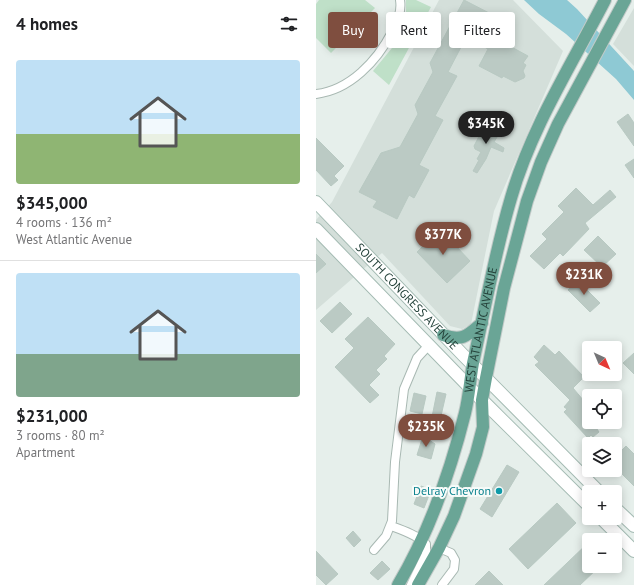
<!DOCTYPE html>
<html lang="en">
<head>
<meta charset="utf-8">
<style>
	body { margin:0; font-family:"PT Sans",sans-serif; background:#f6f6f6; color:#202124; height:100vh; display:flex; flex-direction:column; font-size:15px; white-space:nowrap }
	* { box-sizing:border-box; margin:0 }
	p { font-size:13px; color:#757577 }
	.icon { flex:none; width:22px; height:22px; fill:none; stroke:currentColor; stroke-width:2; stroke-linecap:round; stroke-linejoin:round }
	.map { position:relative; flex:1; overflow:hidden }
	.side { display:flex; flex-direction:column; background:#fff; width:316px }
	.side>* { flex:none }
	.banner { position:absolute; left:12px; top:12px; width:246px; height:36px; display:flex; gap:8px }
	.needle { width:26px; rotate:136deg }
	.controls { position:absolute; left:266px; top:341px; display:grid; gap:8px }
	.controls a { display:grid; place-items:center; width:40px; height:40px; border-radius:4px; background:#fff; box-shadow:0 2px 10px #0003; font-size:20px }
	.price { position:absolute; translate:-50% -34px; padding:0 9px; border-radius:14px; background:#7f4e3f; color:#fff; font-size:13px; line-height:26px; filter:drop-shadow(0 1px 2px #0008) }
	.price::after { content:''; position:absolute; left:50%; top:24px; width:12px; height:9px; margin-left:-6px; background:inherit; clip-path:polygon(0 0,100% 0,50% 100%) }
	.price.active { background:#222; color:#fff }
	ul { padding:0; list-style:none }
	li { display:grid; align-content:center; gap:8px; height:212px; padding:0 16px }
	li+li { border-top:1px solid #e0e0e0 }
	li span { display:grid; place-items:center; height:124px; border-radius:4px; color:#555 }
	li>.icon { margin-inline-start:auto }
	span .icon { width:72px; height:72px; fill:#fffc; stroke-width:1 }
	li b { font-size:17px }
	h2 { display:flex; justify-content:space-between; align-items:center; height:48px; padding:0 16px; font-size:17px }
	.chip { padding:0 14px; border-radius:4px; background:#fff; box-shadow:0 2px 10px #0003; font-size:14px; line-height:36px }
	.chip.active { background:#7f4e3f; color:#fff }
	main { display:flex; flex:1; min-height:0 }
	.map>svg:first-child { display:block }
	.built { fill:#d4dfda }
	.green { fill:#bfe0c8 }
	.water { fill:#8ec9d4 }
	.building { fill:#bbcac4; stroke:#b8c9c2 }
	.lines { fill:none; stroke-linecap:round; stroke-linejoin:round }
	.minor-casing { stroke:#a8b8b2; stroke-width:10 }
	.secondary-casing { stroke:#a4bbb3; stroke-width:14 }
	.primary-casing { stroke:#c2cac8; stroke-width:14 }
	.minor { stroke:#fff; stroke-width:8 }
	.secondary { stroke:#fff; stroke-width:12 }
	.primary { stroke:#6aa596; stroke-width:12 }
	.culture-dot { fill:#0f9aa8; stroke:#f7fbf9; stroke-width:1.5 }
	.labels { text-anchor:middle; stroke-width:4; stroke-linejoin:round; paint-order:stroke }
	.street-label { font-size:12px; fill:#24423a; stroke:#f7fbf9 }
	.culture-label { font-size:12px; fill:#0d838f; stroke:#f7fbf9; text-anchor:end }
</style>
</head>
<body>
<main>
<section class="side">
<h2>4 homes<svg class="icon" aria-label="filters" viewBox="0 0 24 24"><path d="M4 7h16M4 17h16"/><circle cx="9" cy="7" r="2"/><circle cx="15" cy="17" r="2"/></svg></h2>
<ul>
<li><span style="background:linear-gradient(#bfe0f5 60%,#8fb573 0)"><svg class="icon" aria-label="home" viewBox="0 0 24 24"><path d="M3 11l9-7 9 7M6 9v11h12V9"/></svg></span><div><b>$345,000</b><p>4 rooms · 136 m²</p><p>West Atlantic Avenue</p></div></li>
<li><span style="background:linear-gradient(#bfe0f5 65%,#7fa58c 0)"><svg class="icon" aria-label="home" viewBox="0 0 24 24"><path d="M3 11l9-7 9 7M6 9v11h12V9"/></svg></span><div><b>$231,000</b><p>3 rooms · 80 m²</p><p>Apartment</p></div></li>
</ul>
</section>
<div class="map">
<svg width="318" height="585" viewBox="0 0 318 585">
	<rect width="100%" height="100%" fill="#e6efeb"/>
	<g class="built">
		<path d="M123,0h74l50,51 -69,160 -23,113 -9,5 -12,-3 -68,-73 -66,57v-90l16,-18z"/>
		<path d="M318,8v58l-21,-22z"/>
	</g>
	<g class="green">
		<path d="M3,0h46l10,8 -44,45 -15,-15v-34z"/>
		<path d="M90,0h10l15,7 -42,78 -16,-14 19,-23 14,-26z"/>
	</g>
	<path class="water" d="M208,0h43l10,9 57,62v29l-18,-21 -50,-45 -27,-20z"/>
	<g class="building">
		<path d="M148,0l29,15 -3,5 22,12 -6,12 22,12 -5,7 3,2 -3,6 2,5 -1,2 -9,4 -12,-6 -1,2 -23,-12 9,-17 -11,-6 6,-11 -11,-6 -24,46 9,4 -22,40 8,4 -24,45 10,5 -15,28 -5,-3 -12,24 -24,-12 4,-6 -18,-9 22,-39 19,-6 18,-33 -3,-9 18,-33 -3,-9z"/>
		<path d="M312,114l6,9v23l-17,-24z"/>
		<path d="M170,123l14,9 -6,10 10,6 -1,4 -12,-5 -5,12 -9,14 -4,-2 6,-11 -2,-1 4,-7 -6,-3 -1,-3z"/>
		<path d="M0,138l28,28 -10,10 4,4 -7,6 -15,-16z"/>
		<path d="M318,159v19l-9,-13z"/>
		<path d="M260,188l17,17 17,-15 6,7 -31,26 4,6 -26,27 -3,-3 -16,16 -14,-13 17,-17 -5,-5 22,-22 -6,-6z"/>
		<path d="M124,229l30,32 -23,22 -30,-31z"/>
		<path d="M282,236l18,18 -14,13 -18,-17z"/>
		<path d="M0,254l10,10 -10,9z"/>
		<path d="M261,280l23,23 -10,9 -22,-22z"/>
		<path d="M24,302l12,12 -20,19 -12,-12z"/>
		<path d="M52,317l27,27 -11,12 3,3 -11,11 4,4 -11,11 10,10 -9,8 -35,-36 19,-19 -9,-9z"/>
		<path d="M228,345l11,10 4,-4 25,26 -11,11 16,19v15h16l-8,7 2,3 -6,5 -2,-2 -3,3 -24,-26 3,-3 -3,-2 6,-7 -35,-35 4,-3 -5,-5z"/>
		<path d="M318,353v21l-11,-11z"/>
		<path d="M121,392l9,2 -8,35 -8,-2z"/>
		<path d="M98,393l12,3 -4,18 -12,-3z"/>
		<path d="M107,436l12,8 -4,15 -14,-4z"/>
		<path d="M310,446l8,8v32l-19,-19v-12l3,-3 1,1z"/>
		<path d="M191,465l12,7 -27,45 -12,-8z"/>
		<path d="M105,486l10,4 -7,18 -10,-4z"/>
		<path d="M241,503l19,20 -48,46 -19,-20z"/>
		<path d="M37,531l8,9 -7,7 -8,-9z"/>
		<path d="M273,542v24h11l-20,19h-36z"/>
		<path d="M0,551l22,23 -12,11 -10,-10z"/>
		<path d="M66,561l8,8 -12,11 -8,-7z"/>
		<path d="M173,571l14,14h-28z"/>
	</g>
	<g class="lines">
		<g class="minor-casing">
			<g id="minor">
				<path d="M0,94c34,-4 61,-33 76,-62 5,-10 10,-20 8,-32"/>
				<path d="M75,526c11,4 26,9 35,18v10l-15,31"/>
				<path d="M123,548l12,5 4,7 -1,9 -12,16"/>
				<path d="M58,550l12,-14 6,-15 3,-59 9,-73 13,-31 12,-13"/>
			</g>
		</g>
		<g class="secondary-casing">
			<g id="secondary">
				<path id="s1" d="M0,202l148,154 135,136"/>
				<path d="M0,229l166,171 107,106"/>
				<path d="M299,508l19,18"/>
				<path d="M285,518l33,33"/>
			</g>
		</g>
		<g class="primary-casing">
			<g id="primary">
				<path d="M127,335c20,7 25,0 39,-12"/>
				<path id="s2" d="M82,585c32,-54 52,-112 67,-172 4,-16 5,-33 8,-50 12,-55 22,-111 38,-165 20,-70 61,-134 94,-198"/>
				<path d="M102,585l21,-37 15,-32 22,-62 7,-27 -1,-27 4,-22 18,-90 23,-87 14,-39 17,-38 67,-124"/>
			</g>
		</g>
		<use href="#minor" class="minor"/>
		<use href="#secondary" class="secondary"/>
		<use href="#primary" class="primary"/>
	</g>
	<circle class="culture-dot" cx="183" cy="491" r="4"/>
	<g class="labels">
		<g class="street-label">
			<text dy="4" stroke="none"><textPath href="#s1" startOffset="131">SOUTH CONGRESS AVENUE</textPath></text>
			<text dy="4" stroke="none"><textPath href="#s2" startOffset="270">WEST ATLANTIC AVENUE</textPath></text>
		</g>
		<g class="culture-label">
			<text x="175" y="495">Delray Chevron</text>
		</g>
	</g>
</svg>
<div class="controls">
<a><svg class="needle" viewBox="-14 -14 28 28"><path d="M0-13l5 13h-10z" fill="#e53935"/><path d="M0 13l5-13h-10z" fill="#757577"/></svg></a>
<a><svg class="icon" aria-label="locate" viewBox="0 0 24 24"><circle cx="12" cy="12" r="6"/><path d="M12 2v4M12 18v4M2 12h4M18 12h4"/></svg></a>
<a><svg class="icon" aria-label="layers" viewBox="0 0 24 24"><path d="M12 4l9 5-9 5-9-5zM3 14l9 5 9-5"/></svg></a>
<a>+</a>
<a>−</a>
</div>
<b class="price active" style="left:170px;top:145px">$345K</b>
<b class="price" style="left:127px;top:256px">$377K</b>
<b class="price" style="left:268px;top:296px">$231K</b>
<b class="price" style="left:110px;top:448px">$235K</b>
<div class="banner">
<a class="chip active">Buy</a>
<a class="chip">Rent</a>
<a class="chip">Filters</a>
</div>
</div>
</main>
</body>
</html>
